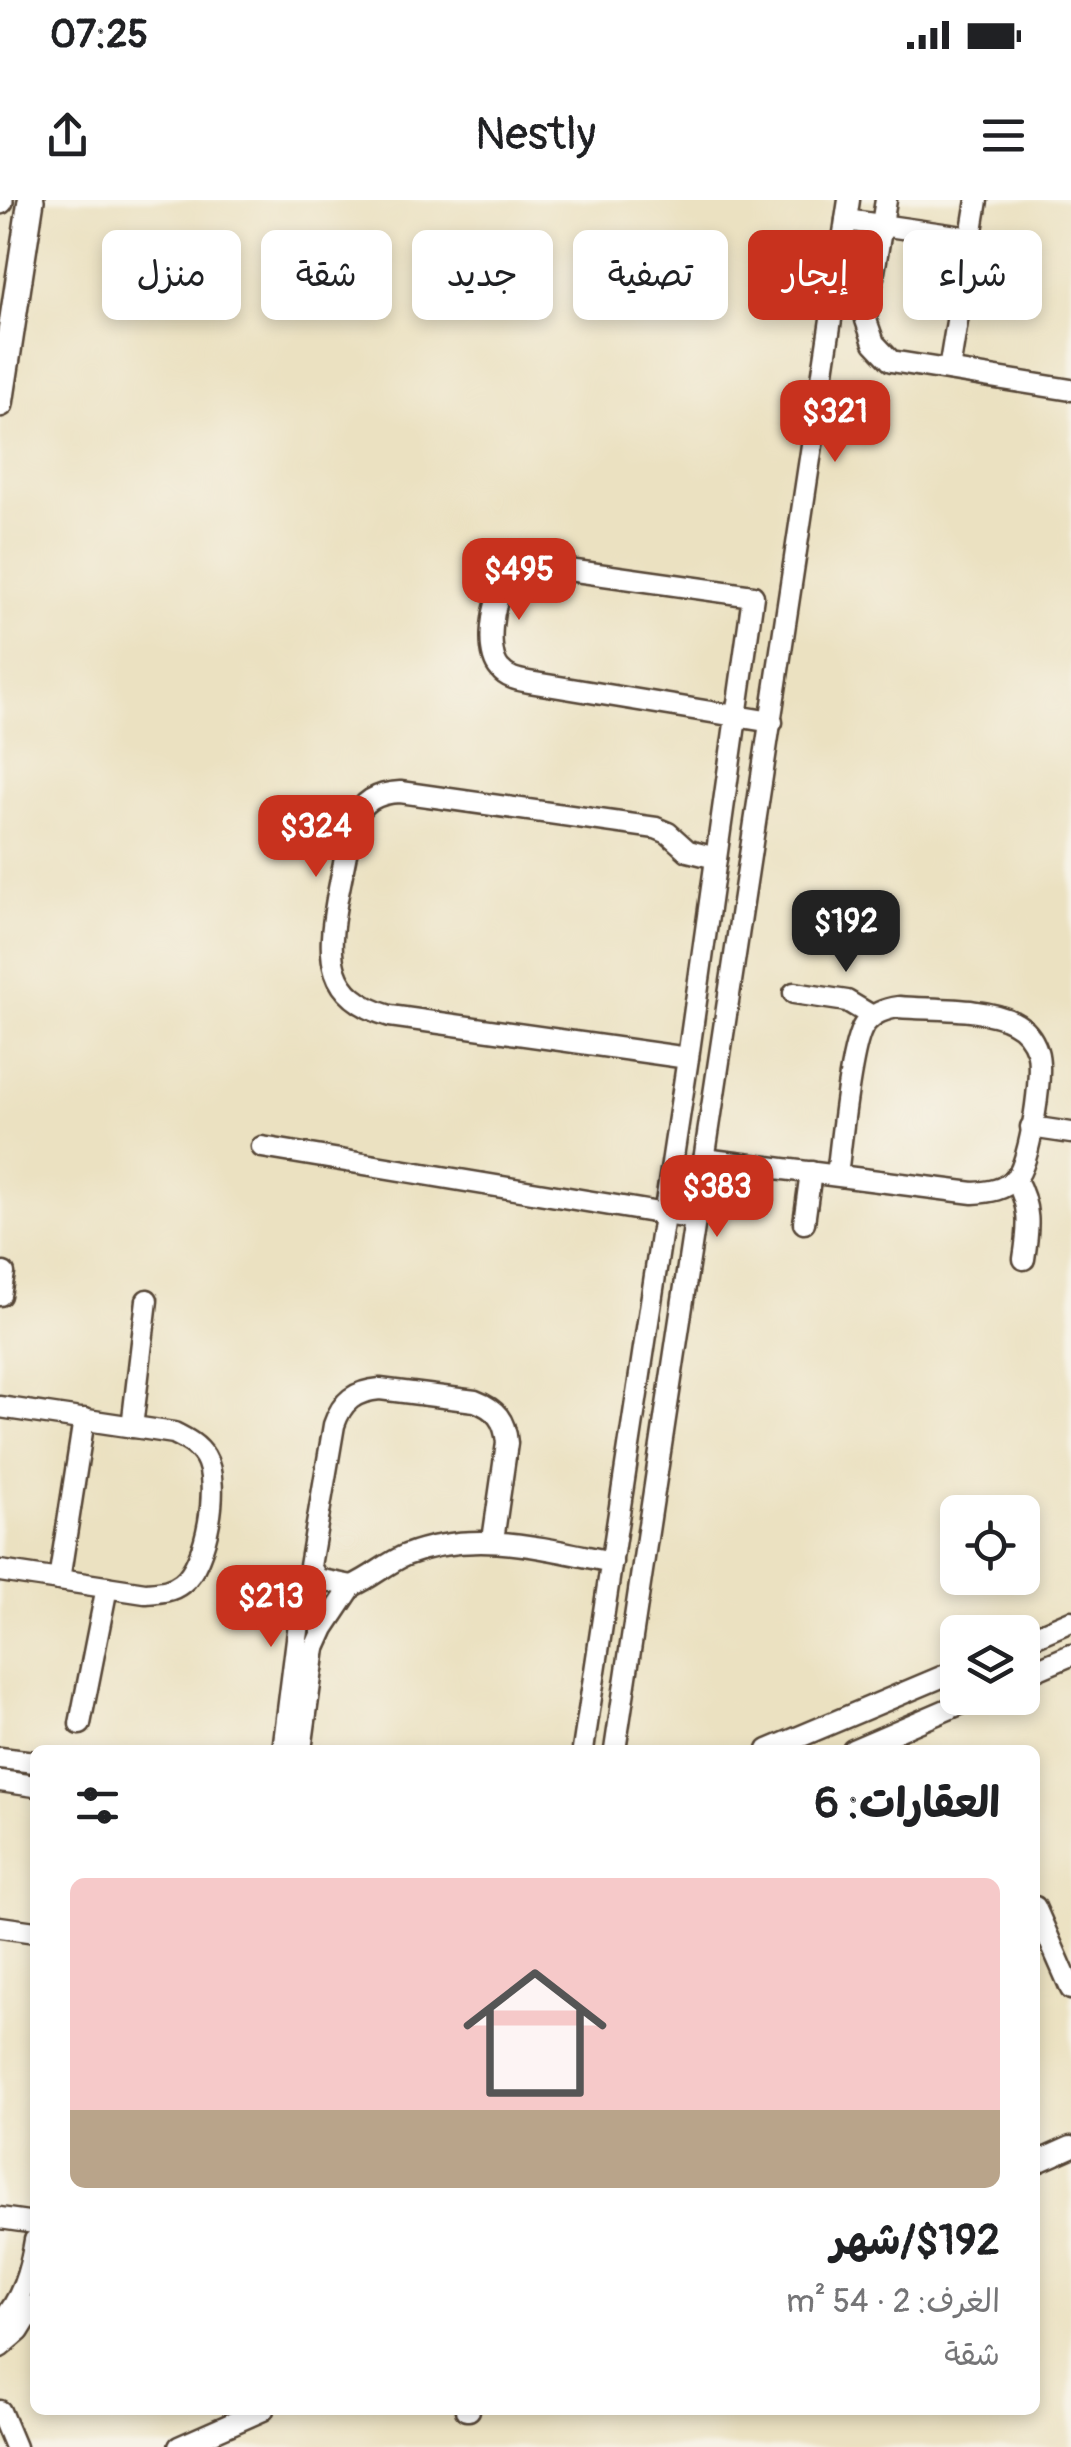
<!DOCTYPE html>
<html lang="ar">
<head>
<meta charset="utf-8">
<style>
	body { margin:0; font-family:Pangolin,"Playpen Sans Arabic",sans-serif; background:#f2f2f2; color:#202124; direction:rtl; height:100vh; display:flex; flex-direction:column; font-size:38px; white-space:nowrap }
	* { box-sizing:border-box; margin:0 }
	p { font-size:32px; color:#757577 }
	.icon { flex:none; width:55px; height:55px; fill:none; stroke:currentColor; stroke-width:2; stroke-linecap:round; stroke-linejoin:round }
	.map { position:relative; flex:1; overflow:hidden; direction:ltr }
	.sheet { position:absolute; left:30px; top:1545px; width:1010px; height:670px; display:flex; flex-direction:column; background:#fff; border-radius:15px; box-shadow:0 5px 15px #0003; direction:rtl }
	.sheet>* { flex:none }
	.banner { position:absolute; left:30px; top:30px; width:1012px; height:90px; direction:rtl; display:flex; gap:20px }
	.tools { position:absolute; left:940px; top:1295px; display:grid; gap:20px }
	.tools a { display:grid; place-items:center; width:100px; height:100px; border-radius:15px; background:#fff; box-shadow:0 5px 15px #0003; font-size:50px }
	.price { position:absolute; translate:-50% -85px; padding:0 22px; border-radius:20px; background:#c8321e; color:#fff; font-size:32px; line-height:65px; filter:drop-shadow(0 2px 5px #0008) }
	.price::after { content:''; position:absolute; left:50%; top:60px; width:30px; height:22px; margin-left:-15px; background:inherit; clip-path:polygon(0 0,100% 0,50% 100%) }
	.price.on { background:#222; color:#fff }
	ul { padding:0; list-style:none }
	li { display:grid; align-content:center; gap:20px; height:530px; padding:0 40px }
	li+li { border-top:2px solid #e0e0e0 }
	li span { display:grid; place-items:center; height:310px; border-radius:15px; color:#555 }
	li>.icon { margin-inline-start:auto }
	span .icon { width:180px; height:180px; fill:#fffc; stroke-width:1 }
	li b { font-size:42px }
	h2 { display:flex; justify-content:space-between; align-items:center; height:120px; padding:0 40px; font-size:42px }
	.tag { padding:0 35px; border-radius:15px; background:#fff; box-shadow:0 5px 15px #0003; font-size:35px; line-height:90px }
	.tag.on { background:#c8321e; color:#fff }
	.status { display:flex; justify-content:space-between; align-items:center; height:70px; padding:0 50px; background:#fff; direction:ltr }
	.status svg { height:28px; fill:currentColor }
	header { display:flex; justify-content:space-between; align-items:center; height:130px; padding:0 40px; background:#fff; font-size:45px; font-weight:600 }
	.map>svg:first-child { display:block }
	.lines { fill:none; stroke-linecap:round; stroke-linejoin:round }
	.minor-casing { stroke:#554536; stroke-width:25 }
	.tertiary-casing { stroke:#554536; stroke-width:30 }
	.minor { stroke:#fff; stroke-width:20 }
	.tertiary { stroke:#fff; stroke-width:25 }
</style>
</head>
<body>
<div class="status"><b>07:25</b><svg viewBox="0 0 49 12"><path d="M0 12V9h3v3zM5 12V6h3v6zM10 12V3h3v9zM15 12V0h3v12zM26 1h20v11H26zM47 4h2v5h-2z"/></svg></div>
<header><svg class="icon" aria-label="menu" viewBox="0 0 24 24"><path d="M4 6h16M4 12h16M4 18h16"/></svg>Nestly<svg class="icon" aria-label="share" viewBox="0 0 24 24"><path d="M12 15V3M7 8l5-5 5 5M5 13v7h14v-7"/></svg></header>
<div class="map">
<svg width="1071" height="2247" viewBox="0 0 1071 2247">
	<rect width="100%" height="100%" fill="#f7f3e8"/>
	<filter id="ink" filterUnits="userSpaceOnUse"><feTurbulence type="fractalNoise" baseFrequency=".01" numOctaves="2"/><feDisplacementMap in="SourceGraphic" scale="20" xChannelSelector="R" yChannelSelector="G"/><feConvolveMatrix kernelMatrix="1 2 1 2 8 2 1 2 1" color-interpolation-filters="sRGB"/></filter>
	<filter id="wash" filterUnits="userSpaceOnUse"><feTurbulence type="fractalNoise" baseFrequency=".0048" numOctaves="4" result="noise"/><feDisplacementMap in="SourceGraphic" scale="40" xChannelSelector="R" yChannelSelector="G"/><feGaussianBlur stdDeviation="2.25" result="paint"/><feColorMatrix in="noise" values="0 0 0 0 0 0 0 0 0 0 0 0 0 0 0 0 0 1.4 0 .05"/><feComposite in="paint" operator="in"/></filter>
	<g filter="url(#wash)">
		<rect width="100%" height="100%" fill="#ebe1c1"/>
	</g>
	<g filter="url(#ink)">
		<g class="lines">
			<g class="minor-casing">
				<g id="minor">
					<path d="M886,0l-20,120 8,23 17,18 180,29"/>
					<path d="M846,20l125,18"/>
					<path d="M949,170l28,-170"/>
					<path d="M794,793l53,8 25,15"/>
					<path d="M688,858l-298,-42c-65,-19 -63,-60 -53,-117 5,-25 10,-51 15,-76 11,-22 24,-30 48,-31l256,36 12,5 20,18 28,7"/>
					<path d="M1031,927l40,6"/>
					<path d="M262,947l433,72"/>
					<path d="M704,959l269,34c17,-1 31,-3 43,-15 14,-15 28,-107 21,-127 -4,-12 -12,-23 -24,-29 -27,-15 -82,-12 -114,-15 -14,2 -26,6 -35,18 -14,20 -23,120 -27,150"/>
					<path d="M1015,978c16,29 14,49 9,81"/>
					<path d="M804,1023l7,-51"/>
					<path d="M0,1095l4,-22"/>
					<path d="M0,1207l174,26c12,6 24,12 31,24 16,26 2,107 -23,126 -11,9 -24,9 -37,10l-145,-22"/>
					<path d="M132,1227l15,-127"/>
					<path d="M493,1340l14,-97c-2,-23 -11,-34 -32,-42l-95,-12c-25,2 -38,12 -46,36l-24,141 7,13 35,7c19,-8 35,-23 54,-31 69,-26 136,-7 206,7"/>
					<path d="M59,1380l25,-161"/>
					<path d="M1022,1442l49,-21"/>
					<path d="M1022,1476l49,-21"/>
					<path d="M80,1524l27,-137"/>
					<path d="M283,1550l18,-143 10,-33"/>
					<path d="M301,1550l14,-102 9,-20 28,-42"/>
					<path d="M583,1550l105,-692 65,-462 -213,-30c-15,2 -26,5 -35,17 -13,17 -20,70 -5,86 7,9 18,11 29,13l243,40"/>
					<path d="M615,1550l234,-1550"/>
					<path d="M768,1550l190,-80"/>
					<path d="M853,1550l121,-52"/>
					<path d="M0,1558l35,4"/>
					<path d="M0,1581l35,5"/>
					<path d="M1035,1707l36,82"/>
					<path d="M0,1727l35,5"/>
					<path d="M1035,1963l36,-16"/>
					<path d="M0,2018l35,5"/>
					<path d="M0,2124c22,-25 30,-52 35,-84"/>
					<path d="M0,2147l19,-16 16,-26"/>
					<path d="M466,2210h3"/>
					<path d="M0,2211l15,36"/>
					<path d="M179,2247l84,-37"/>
				</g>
			</g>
			<g class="tertiary-casing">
				<g id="tertiary">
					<path d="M0,1v-1"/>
					<path d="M0,204l31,-204"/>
				</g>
			</g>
			<use href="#minor" class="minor"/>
			<use href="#tertiary" class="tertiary"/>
		</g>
	</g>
</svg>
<div class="tools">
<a><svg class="icon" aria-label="locate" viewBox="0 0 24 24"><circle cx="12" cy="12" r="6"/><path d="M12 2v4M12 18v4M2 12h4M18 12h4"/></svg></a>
<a><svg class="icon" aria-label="layers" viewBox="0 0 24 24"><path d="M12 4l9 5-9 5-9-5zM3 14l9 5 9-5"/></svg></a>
</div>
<b class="price" style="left:835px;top:265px">$321</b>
<b class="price" style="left:519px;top:423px">$495</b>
<b class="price" style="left:316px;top:680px">$324</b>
<b class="price on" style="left:846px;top:775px">$192</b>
<b class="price" style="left:717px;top:1040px">$383</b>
<b class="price" style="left:271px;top:1450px">$213</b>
<div class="banner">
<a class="tag">شراء</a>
<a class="tag on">إيجار</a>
<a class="tag">تصفية</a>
<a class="tag">جديد</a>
<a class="tag">شقة</a>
<a class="tag">منزل</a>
</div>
<section class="sheet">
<h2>العقارات: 6<svg class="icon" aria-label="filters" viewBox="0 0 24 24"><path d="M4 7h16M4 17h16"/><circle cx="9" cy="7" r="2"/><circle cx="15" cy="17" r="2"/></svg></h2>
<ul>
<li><span style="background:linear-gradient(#f6c9c9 75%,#b9a48a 0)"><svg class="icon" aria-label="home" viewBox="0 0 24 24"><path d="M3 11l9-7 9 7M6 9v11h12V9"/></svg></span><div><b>$192/شهر</b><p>الغرف: 2 · 54 m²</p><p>شقة</p></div></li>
</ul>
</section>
</div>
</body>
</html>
